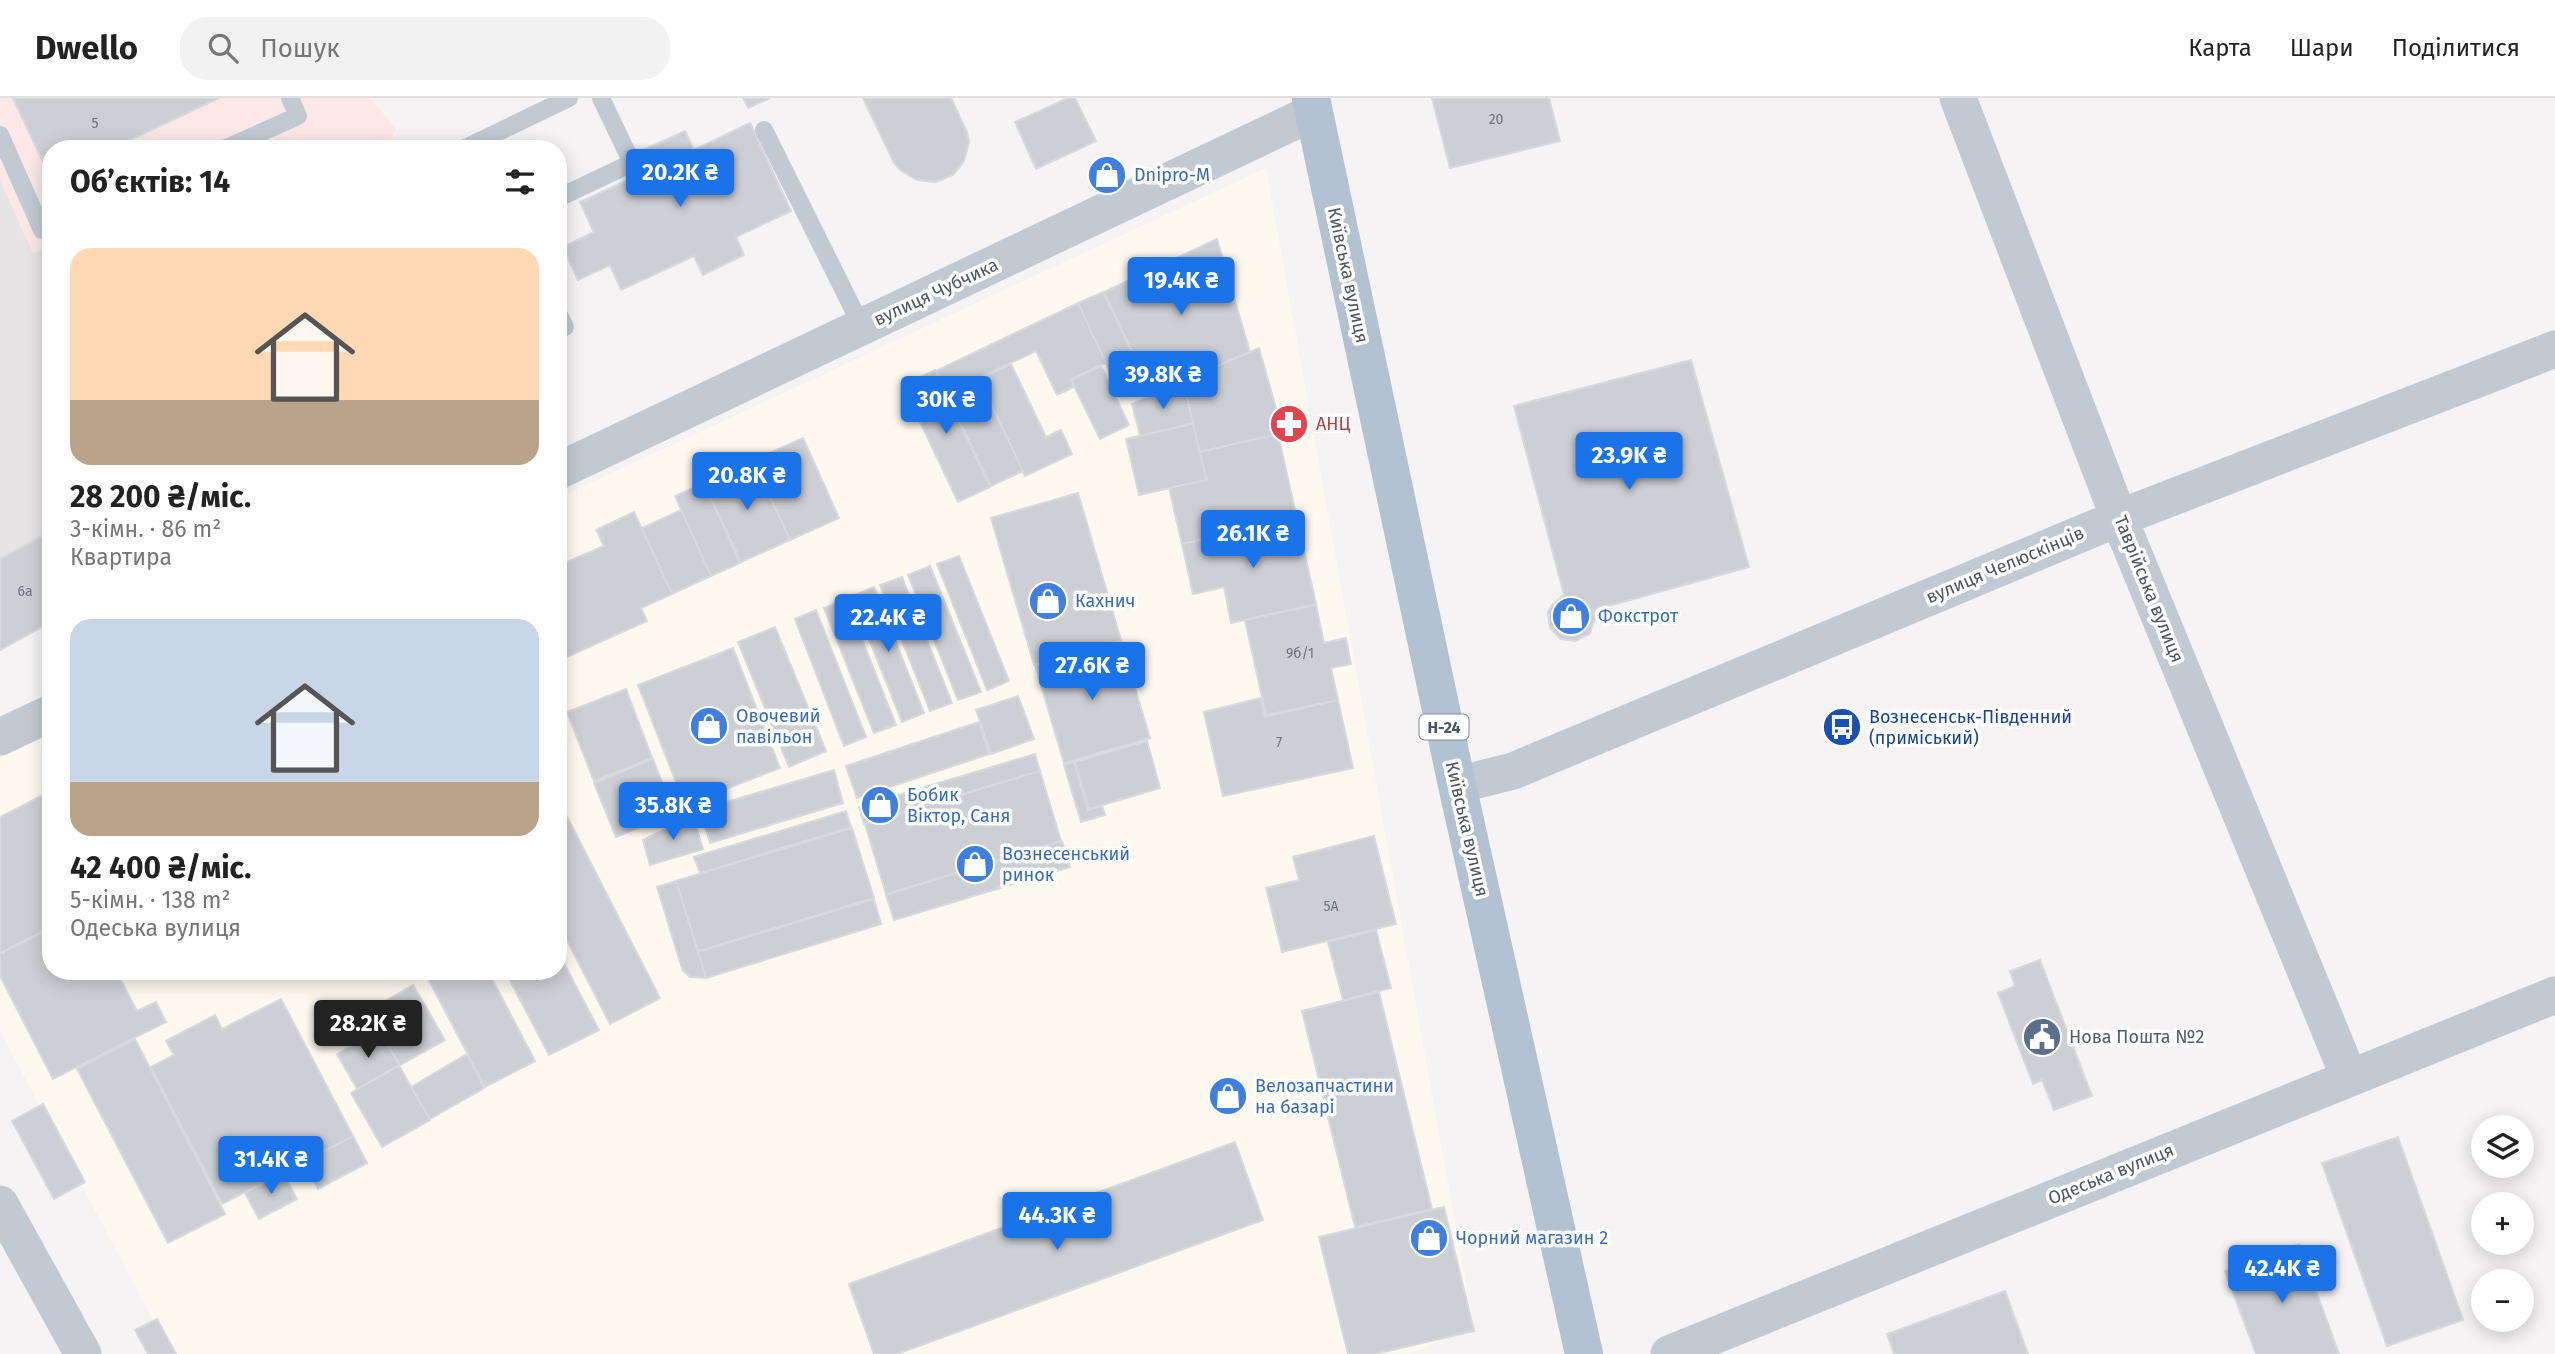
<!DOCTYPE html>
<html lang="uk">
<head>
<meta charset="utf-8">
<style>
	body { margin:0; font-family:"Fira Sans",sans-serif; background:#f2f2f2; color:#222; height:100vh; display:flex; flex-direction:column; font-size:26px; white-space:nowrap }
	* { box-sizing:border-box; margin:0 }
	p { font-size:23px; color:#767676 }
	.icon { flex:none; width:38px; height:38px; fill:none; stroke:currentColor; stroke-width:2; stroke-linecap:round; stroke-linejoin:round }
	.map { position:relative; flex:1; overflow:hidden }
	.details { position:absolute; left:42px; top:42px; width:525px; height:840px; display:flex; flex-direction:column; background:#fff; border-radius:28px; box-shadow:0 4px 18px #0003 }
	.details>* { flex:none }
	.tools { position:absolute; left:2471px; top:1017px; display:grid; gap:14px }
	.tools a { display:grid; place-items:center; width:63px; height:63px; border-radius:50%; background:#fff; box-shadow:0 4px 18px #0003; font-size:35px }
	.price { position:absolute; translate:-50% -60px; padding:0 16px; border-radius:7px; background:#1a73e8; color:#fff; font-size:23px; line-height:46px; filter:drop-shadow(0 2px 4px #0008) }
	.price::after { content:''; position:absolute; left:50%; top:42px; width:21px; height:16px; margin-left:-10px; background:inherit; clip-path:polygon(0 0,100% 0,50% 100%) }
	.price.current { background:#222; color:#fff }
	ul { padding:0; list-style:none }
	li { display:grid; align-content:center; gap:14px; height:371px; padding:0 28px }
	li span { display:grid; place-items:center; height:217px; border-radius:21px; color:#555 }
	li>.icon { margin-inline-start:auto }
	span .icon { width:126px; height:126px; fill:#fffc; stroke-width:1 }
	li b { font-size:30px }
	h2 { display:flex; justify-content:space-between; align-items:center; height:84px; padding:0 28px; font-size:30px }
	header { display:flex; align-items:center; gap:42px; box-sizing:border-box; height:98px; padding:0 35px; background:#fff; border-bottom:2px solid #e0e0e0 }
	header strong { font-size:33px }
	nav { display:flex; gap:38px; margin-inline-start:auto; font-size:24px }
	.search { width:490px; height:63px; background:#f2f2f2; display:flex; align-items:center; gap:18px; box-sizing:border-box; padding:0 24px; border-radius:28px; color:#767676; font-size:26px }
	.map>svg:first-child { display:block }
	.commercial { fill:#fdf9ef }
	.education { fill:#e6e4e5 }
	.medical { fill:#fce8e6 }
	.building { fill:#cdcfd5; stroke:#d7d9de; stroke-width:2 }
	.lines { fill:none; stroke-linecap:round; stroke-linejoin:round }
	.service { stroke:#c1cad2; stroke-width:18 }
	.minor { stroke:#c1cad2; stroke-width:37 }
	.primary { stroke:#b3c2d1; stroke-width:38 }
	.labels { text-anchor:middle; stroke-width:7; stroke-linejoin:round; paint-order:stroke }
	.number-label { font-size:14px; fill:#6b747e }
	.shield { fill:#fff; stroke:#808990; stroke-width:2 }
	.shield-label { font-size:16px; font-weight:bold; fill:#4a5661 }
	.shop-label { font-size:18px; fill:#366cbe; stroke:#fff; text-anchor:start }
	.street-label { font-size:18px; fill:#4a5661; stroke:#fff }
	.health-label { font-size:18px; fill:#be3a42; stroke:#fff; text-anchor:start }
	.transit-label { font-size:18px; fill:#164399; stroke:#fff; text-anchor:start }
	.service-label { font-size:18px; fill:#4e5e75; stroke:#fff; text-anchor:start }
</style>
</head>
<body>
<header>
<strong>Dwello</strong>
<div class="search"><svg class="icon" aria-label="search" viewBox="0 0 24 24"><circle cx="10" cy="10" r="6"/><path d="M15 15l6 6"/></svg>Пошук</div>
<nav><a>Карта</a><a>Шари</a><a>Поділитися</a></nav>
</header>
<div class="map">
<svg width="2555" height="1256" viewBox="0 0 2555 1256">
	<rect width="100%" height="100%" fill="#f5f3f3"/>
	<path class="commercial" d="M1266,70l208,1160 -66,26h-1237l-171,-323v-273l51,-24v237h507v-473z"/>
	<path class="education" d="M0,82l33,73 18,-8v377l-51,28z"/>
	<path class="medical" d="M0,0h370l26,31 -9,20h-336v96l-18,8 -33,-73z"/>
	<g class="building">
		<path d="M13,0h206l-108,51h-60l-1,28z"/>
		<path d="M743,0h27l-22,10z"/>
		<path d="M863,0h88l16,34 2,10 -5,19 -5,7 -6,7 -17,7 -19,-2 -17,-10 -6,-7z"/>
		<path d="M1068,0h7l21,43 -60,28 -21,-47z"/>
		<path d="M1432,0h117l11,43 -110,27z"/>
		<path d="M750,25l41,88 -55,26 8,18 -41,20 -9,-19 -73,34 -11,-25 -32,15 -15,-33 31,-15 -14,-30 72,-33 -9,-19 42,-19 9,19z"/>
		<path d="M1217,141l33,113 -98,41 -48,-101z"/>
		<path d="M1103,194l44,92 -26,12 -43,-93z"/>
		<path d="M1078,205l28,60 -35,16 3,8 -17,8 -21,-44 -90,42 -10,-22z"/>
		<path d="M1259,250l24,85 -83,19 -17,-71z"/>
		<path d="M1691,262l58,207 -155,43 1,8 -5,15 -14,8 -15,-2 -11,-11 -2,-16 4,-7 12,-10 -50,-189z"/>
		<path d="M1011,266l35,73 15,-7 11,24 -47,22 -46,-97z"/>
		<path d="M1101,268l28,59 -29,14 -29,-59z"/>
		<path d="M935,272l55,117 -32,15 -55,-116z"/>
		<path d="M979,281l44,92 -32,15 -45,-92z"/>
		<path d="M1183,283l10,42 -53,13 -8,-32z"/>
		<path d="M1193,326l13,56 -67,15 -13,-56z"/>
		<path d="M1278,336l19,85 -115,25 -13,-56 38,-8 -7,-28z"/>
		<path d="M803,340l36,80 -49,22 -36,-80z"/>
		<path d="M753,363l37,79 -49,22 -37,-79z"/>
		<path d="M704,385l36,80 -29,13 -36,-80z"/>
		<path d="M1078,395l43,147 -87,25 -43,-147z"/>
		<path d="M681,412l30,66 -39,18 -30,-66z"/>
		<path d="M634,414l38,82 -31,14 6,13 -89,40v-95l46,-20 -8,-16z"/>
		<path d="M1297,421l19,85 -85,19 -7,-36 -31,7 -11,-50z"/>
		<path d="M51,433v91l-51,28v-91z"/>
		<path d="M959,458l50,125 -22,9 -50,-126z"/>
		<path d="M930,468l51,126 -23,8 -50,-125z"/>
		<path d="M902,479l50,126 -22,8 -50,-126z"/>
		<path d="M874,489l50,126 -22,9 -50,-126z"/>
		<path d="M846,501l50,126 -22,8 -50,-125z"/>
		<path d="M1316,507l8,38 22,-5 5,26 -20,4 7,32 -72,15 -21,-95z"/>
		<path d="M816,512l50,127 -22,9 -49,-127z"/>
		<path d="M775,529l51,124 -37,16 -51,-125z"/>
		<path d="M1121,543l29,97 -86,25 -29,-98z"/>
		<path d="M733,550l47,120 -95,37 -47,-120z"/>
		<path d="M626,591l26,69 -58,23 -27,-69z"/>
		<path d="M1018,598l16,43 -43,15 -15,-44z"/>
		<path d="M1261,600l4,19 73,-17 15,68 -130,28 -19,-84z"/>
		<path d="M979,624l10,32 -132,44 -11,-32z"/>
		<path d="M1147,643l13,47 -71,21 -14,-47z"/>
		<path d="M1035,656l5,17 -176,53 -5,-17z"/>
		<path d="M653,661l21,54 -58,24 -22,-54z"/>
		<path d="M1074,664l14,48 14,-4 3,9 -24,7 -17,-57z"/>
		<path d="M834,672l9,33 -133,40 -10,-33z"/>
		<path d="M1040,673l21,70 -175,53 -21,-70z"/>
		<path d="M51,693v136l-51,26v-136z"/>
		<path d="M558,701l102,199 -50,26 -52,-101z"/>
		<path d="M846,713l5,16 -151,46 -6,-16z"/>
		<path d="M693,718l10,33 -53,16 -7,-25z"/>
		<path d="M852,730l22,70 -176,53 -22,-70z"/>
		<path d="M1374,738l22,88 -114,28 -16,-64 33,-8 -6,-23z"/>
		<path d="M1062,743l8,26 -176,53 -8,-25z"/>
		<path d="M676,783l30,97 -16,-1 -7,-6 -3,-9 -23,-75z"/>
		<path d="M874,801l7,25 -175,54 -8,-26z"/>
		<path d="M51,830v43h65l21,40 19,-9 10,20 -113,57 -53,-103v-22z"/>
		<path d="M1376,832l15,58 -48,12 -15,-58z"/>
		<path d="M558,854l41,78 -50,25 -44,-84h53z"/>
		<path d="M2040,862l52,136 -38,14 -12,-30 -9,4 -35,-91 17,-7 -5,-15z"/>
		<path d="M424,873h64l47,90 -50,26z"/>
		<path d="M413,887l32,55 -45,25 -32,-54z"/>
		<path d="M1379,894l53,217 -77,18 -53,-216z"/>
		<path d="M281,901l72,137 -131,68 -71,-137 23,-12 -8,-14 49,-26 7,14z"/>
		<path d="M379,932l20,35 -42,24 -20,-35z"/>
		<path d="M135,941l90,175 -57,29 -91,-174z"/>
		<path d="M467,956l17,34 -54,31 -19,-32z"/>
		<path d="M399,968l31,54 -48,27 -31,-54z"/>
		<path d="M43,1006l42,78 -31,17 -42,-78z"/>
		<path d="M353,1038l14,27 -49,26 -14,-27z"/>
		<path d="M2398,1039l65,183 -76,26 -65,-183z"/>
		<path d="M1235,1044l28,78 -366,134h-23l-25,-70z"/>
		<path d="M283,1075l14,26 -38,20 -14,-26z"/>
		<path d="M1444,1109l30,124 -99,23h-27l-29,-117z"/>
		<path d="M2299,1146l40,110h-83l-31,-83z"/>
		<path d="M2005,1193l23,63h-134l-7,-20z"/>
		<path d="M157,1221l19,35h-28l-13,-24z"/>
	</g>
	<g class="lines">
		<g class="service">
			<path d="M764,32l98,197"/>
			<path d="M0,37l42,95 9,-3"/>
			<path d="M224,51l74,-33 -8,-18"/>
			<path d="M463,51l106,-51"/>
			<path d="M558,100l74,-35 -31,-65"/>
			<path d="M558,215l7,14 -7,4"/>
		</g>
		<g class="minor">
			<path d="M1958,0l161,420 230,559"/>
			<path d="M558,373l756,-359"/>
			<path d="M0,639l51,-24"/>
			<path d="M1457,687l56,-14 606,-253 436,-169"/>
			<path d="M0,1106l83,150"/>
			<path d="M1669,1256l886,-359"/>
		</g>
		<path class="primary" d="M1311,0l146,687 127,569"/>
	</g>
	<defs>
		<g id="shop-disc" transform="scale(2.0125)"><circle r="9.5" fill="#3f7fe0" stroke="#fff"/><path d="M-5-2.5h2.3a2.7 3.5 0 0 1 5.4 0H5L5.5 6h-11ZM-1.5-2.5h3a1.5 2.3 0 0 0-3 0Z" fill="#fff"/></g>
		<g id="pharmacy-disc" transform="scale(2.0125)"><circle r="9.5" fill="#e0444e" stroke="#fff"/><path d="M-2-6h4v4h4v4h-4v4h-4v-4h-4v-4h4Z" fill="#fff"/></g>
		<g id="bus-disc" transform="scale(2.0125)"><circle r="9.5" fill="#1a4fb4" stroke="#fff"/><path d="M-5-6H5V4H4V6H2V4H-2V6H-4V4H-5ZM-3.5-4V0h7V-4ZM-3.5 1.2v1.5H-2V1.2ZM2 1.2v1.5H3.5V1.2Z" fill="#fff"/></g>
		<g id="civic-disc" transform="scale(2.0125)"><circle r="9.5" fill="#5c6f8a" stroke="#fff"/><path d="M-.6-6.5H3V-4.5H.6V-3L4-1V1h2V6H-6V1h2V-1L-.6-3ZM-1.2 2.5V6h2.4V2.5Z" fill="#fff"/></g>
	</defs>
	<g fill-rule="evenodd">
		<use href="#shop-disc" x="1107" y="77"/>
		<use href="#pharmacy-disc" x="1289" y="326"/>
		<use href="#shop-disc" x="1048" y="503"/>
		<use href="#shop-disc" x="1571" y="518"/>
		<use href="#shop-disc" x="709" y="628"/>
		<use href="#bus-disc" x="1842" y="629"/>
		<use href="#shop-disc" x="880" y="707"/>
		<use href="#shop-disc" x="975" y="766"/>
		<use href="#civic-disc" x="2042" y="939"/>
		<use href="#shop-disc" x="1228" y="998"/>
		<use href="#shop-disc" x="1429" y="1140"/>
	</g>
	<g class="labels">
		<g class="number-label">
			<text x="1496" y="26">20</text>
			<text x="95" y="30">5</text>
			<text x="25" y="498">6а</text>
			<text x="1300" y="560">9б/1</text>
			<text x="1279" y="649">7</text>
			<text x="1331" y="813">5А</text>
		</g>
		<rect class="shield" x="1419.5" y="616.5" width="49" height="25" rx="5"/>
		<g class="shield-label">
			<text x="1444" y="635">Н-24</text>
		</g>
		<g class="shop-label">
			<text x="1134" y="83">Dnipro-M</text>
			<text x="1075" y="509">Кахнич</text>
			<text x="1598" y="524">Фокстрот</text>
			<text x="736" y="624">Овочевий<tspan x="736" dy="21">павільон</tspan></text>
			<text x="907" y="703">Бобик<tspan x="907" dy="21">Віктор, Саня</tspan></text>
			<text x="1002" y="762">Вознесенський<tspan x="1002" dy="21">ринок</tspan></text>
			<text x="1255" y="994">Велозапчастини<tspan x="1255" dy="21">на базарі</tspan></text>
			<text x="1456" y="1146">Чорний магазин 2</text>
		</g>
		<g class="street-label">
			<text transform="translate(1348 177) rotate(78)" y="6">Київська вулиця</text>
			<text transform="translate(936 194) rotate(-25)" y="6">вулиця Чубчика</text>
			<text transform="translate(2005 467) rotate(-23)" y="6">вулиця Челюскінців</text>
			<text transform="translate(2149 491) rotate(68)" y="6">Таврійська вулиця</text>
			<text transform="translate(1467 731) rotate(77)" y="6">Київська вулиця</text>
			<text transform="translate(2111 1076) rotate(-22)" y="6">Одеська вулиця</text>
		</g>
		<g class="health-label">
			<text x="1316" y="332">АНЦ</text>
		</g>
		<g class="transit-label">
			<text x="1869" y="625">Вознесенськ-Південний<tspan x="1869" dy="21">(приміський)</tspan></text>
		</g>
		<g class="service-label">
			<text x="2069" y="945">Нова Пошта №2</text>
		</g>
	</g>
</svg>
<div class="tools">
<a><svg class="icon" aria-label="layers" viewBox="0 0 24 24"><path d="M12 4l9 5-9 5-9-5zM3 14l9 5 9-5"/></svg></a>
<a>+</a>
<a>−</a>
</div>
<b class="price" style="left:680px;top:111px">20.2K ₴</b>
<b class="price" style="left:1181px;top:219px">19.4K ₴</b>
<b class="price" style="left:1163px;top:313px">39.8K ₴</b>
<b class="price" style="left:946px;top:338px">30K ₴</b>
<b class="price" style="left:1629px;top:394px">23.9K ₴</b>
<b class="price" style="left:747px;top:414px">20.8K ₴</b>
<b class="price" style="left:1253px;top:472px">26.1K ₴</b>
<b class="price" style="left:888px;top:556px">22.4K ₴</b>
<b class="price" style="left:1092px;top:604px">27.6K ₴</b>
<b class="price" style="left:673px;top:744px">35.8K ₴</b>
<b class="price current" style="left:368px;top:962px">28.2K ₴</b>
<b class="price" style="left:271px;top:1098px">31.4K ₴</b>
<b class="price" style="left:1057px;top:1154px">44.3K ₴</b>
<b class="price" style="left:2282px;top:1207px">42.4K ₴</b>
<section class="details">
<h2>Об’єктів: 14<svg class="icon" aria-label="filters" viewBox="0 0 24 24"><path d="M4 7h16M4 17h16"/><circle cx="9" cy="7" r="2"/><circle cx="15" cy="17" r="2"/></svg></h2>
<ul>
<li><span style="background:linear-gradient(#ffd9b3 70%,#b9a48a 0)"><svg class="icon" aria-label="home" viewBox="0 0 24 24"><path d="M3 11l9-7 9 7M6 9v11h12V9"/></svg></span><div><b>28 200 ₴/міс.</b><p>3-кімн. · 86 m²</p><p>Квартира</p></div></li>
<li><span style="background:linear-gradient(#c9d6e8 75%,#b9a48a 0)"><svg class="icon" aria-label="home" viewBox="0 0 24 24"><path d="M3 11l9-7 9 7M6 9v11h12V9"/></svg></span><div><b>42 400 ₴/міс.</b><p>5-кімн. · 138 m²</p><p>Одеська вулиця</p></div></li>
</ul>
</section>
</div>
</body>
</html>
